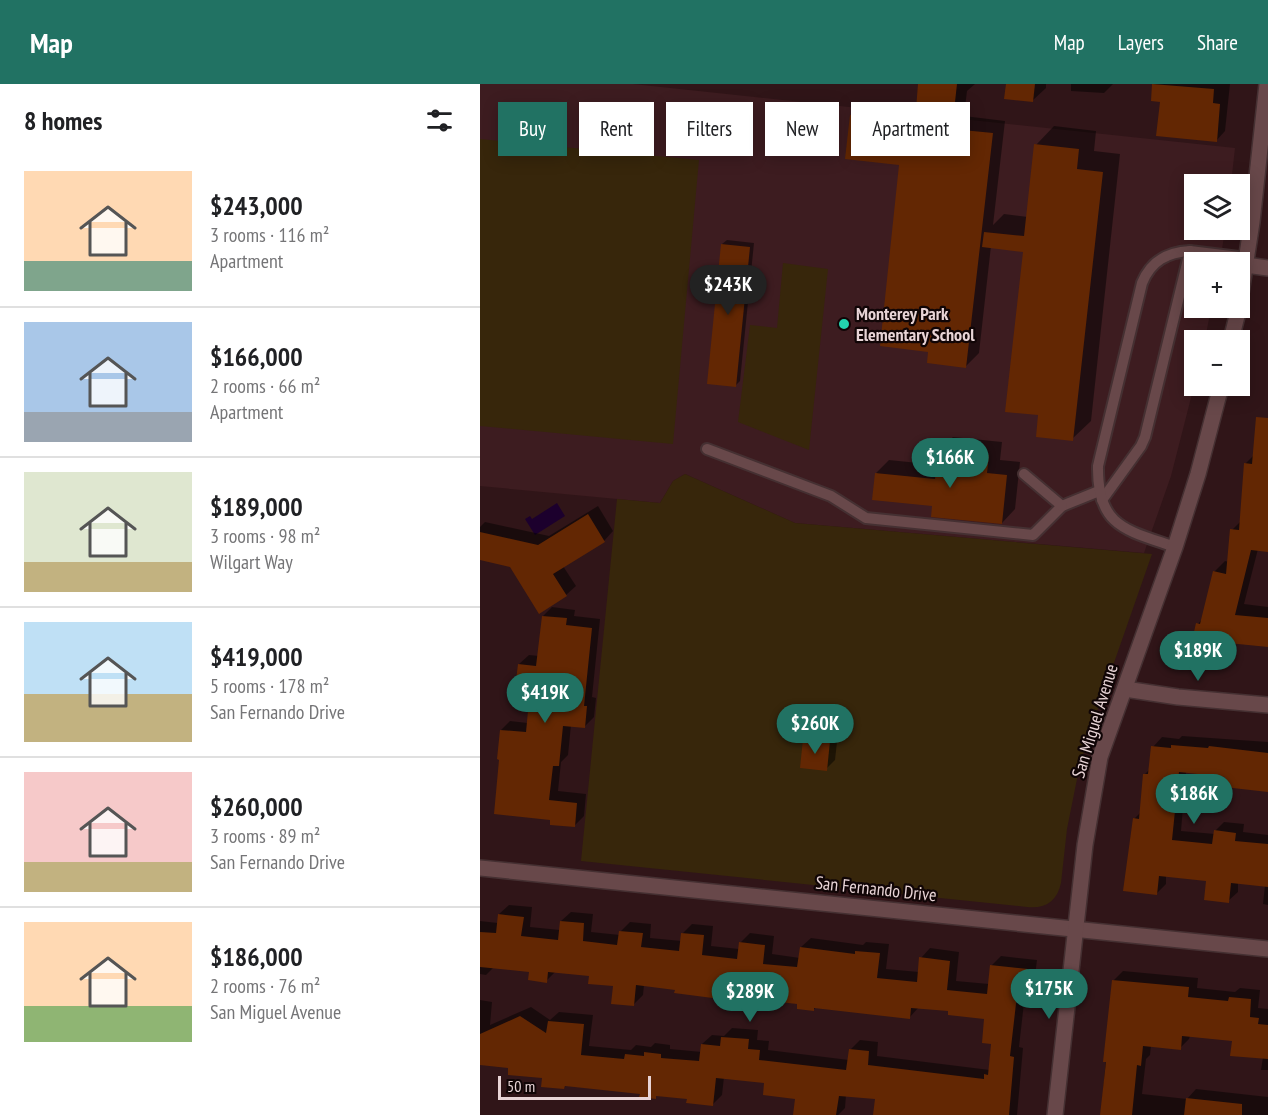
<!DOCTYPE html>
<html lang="en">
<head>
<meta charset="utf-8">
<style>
	body { margin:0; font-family:"PT Sans Narrow",sans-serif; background:#f2f2f2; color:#202124; height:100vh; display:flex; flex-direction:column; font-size:22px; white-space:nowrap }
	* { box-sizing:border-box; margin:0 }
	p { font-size:20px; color:#757577 }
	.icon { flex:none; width:33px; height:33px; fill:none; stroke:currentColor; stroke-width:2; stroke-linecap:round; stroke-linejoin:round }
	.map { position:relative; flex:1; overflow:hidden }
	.side { display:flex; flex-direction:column; background:#fff; width:480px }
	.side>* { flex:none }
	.top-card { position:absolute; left:18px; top:18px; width:570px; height:54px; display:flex; gap:12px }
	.buttons { position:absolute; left:704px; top:90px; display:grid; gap:12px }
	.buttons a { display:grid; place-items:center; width:66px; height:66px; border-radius:0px; background:#fff; box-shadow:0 3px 15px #0003; font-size:30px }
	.scale { position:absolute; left:18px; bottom:15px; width:153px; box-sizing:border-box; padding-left:6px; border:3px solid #e8d4d6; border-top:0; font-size:16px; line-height:21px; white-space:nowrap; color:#e8d4d6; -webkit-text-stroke:4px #100506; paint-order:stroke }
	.price { position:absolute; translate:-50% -51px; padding:0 14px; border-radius:21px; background:#217263; color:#fff; font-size:20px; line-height:39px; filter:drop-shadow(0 2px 3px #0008) }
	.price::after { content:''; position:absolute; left:50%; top:36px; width:18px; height:14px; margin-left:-9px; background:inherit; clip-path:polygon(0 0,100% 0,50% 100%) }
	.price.selected { background:#222; color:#fff }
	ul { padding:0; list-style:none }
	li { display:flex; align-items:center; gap:18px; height:150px; padding:0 24px }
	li+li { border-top:2px solid #e0e0e0 }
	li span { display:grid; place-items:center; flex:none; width:168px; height:120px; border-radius:0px; color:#555 }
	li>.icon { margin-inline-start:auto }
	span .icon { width:72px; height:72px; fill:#fffc; stroke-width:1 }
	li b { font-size:26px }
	h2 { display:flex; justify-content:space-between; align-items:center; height:72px; padding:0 24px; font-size:26px }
	.chip { padding:0 21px; border-radius:0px; background:#fff; box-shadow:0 3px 15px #0003; font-size:21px; line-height:54px }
	.chip.selected { background:#217263; color:#fff }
	header { display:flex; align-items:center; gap:36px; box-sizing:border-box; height:84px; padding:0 30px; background:#217263; color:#fff }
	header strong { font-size:28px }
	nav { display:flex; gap:33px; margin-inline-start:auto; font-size:21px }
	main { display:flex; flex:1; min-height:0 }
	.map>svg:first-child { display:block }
	.built { fill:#3d1c20 }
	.green { fill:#37260b }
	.water { fill:#1c002d }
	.shadow { fill:#0007 }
	.building { fill:#632703 }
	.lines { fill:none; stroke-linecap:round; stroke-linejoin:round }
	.service-casing { stroke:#453032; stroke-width:14 }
	.minor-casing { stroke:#453032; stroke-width:18 }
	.tertiary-casing { stroke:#453032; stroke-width:18 }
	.service { stroke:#68484a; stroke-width:10 }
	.minor { stroke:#68484a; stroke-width:15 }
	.tertiary { stroke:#68484a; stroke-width:15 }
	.poi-dot { fill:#23d5af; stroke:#100506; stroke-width:2 }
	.labels { text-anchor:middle; stroke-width:4.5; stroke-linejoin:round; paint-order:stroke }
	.poi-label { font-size:18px; font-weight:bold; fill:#e8d4d6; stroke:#100506; text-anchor:start }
	.street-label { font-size:18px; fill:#e8d4d6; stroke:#100506 }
</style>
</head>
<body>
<header>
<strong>Map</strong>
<nav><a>Map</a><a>Layers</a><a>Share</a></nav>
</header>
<main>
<section class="side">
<h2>8 homes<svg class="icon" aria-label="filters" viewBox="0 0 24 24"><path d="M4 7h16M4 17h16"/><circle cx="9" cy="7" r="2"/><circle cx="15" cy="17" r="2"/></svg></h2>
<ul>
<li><span style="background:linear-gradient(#ffd9b3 75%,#7fa58c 0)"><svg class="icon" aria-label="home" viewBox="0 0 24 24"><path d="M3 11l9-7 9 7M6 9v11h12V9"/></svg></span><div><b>$243,000</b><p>3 rooms · 116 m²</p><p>Apartment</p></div></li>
<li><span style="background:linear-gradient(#a9c7e8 75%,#9aa5b1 0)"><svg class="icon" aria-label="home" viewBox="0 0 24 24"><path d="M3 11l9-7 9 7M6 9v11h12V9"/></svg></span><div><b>$166,000</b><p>2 rooms · 66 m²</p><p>Apartment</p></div></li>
<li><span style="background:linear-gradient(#dfe7d0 75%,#c2b280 0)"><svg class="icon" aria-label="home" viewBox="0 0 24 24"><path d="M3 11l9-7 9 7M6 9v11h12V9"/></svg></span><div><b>$189,000</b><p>3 rooms · 98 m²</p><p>Wilgart Way</p></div></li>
<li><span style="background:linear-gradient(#bfe0f5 60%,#c2b280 0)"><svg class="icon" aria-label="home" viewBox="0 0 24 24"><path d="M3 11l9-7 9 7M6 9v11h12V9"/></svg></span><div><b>$419,000</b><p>5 rooms · 178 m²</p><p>San Fernando Drive</p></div></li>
<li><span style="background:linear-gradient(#f6c9c9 75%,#c2b280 0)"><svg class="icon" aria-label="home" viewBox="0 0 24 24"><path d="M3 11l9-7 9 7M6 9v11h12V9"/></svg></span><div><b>$260,000</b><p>3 rooms · 89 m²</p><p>San Fernando Drive</p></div></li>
<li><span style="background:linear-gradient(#ffd9b3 70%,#8fb573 0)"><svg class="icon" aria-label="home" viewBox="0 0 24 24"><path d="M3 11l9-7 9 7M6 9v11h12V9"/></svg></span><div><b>$186,000</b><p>2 rooms · 76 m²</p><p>San Miguel Avenue</p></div></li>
</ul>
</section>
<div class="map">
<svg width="788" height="1031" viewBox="0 0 788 1031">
	<rect width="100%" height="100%" fill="#301518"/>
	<path class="built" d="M0,0h153l602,64 -4,36h-37v46h31l-5,32h-26v46h17l-6,32h-11v46l-23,90 -27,77 -349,-30 -110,-49 -12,7 -13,22 -180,-17z"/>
	<g class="green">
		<path d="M0,55l219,21 -26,284 -193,-18z"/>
		<path d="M303,179l45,6 -19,181 -71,-28 12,-97 27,3z"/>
		<path d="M205,390l110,49 357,31 -65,186 -9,34 -11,55 -6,54c-4,18 -15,26 -34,24l-446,-46 36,-362 43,4 13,-22z"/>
	</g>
	<path class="water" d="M77,419l8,13 -30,19 -10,-16 5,-3 2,3z"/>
	<g class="shadow">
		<path d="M440,0h55l-8,7 -3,25 41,5 -12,104 11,-11 24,3 8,-72 18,-19 42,5 -2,20 26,3 -29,267 -19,18 -32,-25 -16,-164 -33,-4 -12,107 -13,13 -36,-16 -30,-186 -49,-49 13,-13 53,6z"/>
		<path d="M527,0h39v4l-14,13z"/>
		<path d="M591,0h42l-9,9 -33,-2z"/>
		<path d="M674,0h76l-5,47 -9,10 -55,-40 -9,-1z"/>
		<path d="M247,156l27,3 -14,138 -5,5 -13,-142z"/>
		<path d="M788,345v121l-10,-1 -14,55 24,3v39l-33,-4 -10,10 -27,-28 5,-6 11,-46 11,-11 4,1 3,-32 9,-9 4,-57 9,-9z"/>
		<path d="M473,353l49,5 -2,18 20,2 -5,47 -13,14 -68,-18 -58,-32 13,-13 49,5 1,-15z"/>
		<path d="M118,422l15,25 -9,10 -41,25 13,20 -10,9 -27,17 -28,-47 -31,-7v-31l5,-5 64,14z"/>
		<path d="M72,523l23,3 -1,6 26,3 -8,78 4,1 -2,19 -10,10 -13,-2 -3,30 -7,7 -3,29 28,3 -2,22 -10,10 -22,-8 -51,-60v-28l9,-9 18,2 4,-34 -13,-25 10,-9 10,1 4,-40z"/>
		<path d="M334,646l24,3 -3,27 -9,9 -21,-30z"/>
		<path d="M702,652l86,6v48l-42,-14 -40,-4 -5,59 34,3v-3l9,-9 20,2 -1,8 25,3v70l-5,-1 2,-19 -27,-3v10l-10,9 -21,-22 -41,-4v9l-10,10 -22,-75 7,-7 3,-37 7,-7 2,-21 9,-10 17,2z"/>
		<path d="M29,821l23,2 -2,20 30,3 1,-9 10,-9 22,2 -2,18 29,3v-3l10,-10 21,2 -1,14 32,3v-7l10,-10 21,2 -2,20 28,3 1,-6 10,-10 24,3 -2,18 28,4 1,-11 10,-9 52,7 3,-3 23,2 -3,25 33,3 2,-14 9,-10 29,4 -3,29 33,3 2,-18 10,-10 36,4 -3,24 -9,10 -6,53 4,1 -6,67h-142l1,-17 -30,-3 -1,13 -7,7h-26l-15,-18 -31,-15 -42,-5 -2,18 -10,10 -24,-8 -30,-3 -3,3 -14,-5 -74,-8 -3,4 -21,-12 -33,-9 -30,-3v-64l12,2 -2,23 41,-18 19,13 9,-8 34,3 -4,31 42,4 5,-5 15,2 4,-4 15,2v4l32,3v-8l10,-9 12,1 8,-8 26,2 -1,10 12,1 -1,9 81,10 1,-10 10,-10 18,2 -1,14 113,14 3,-27 -7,-25 -36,-8 -31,-3 -10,11 -92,-11 -3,2 -15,-7 -68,-8 -3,4 -52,-10 -32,-3 -1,10 -10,10 -19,-20 -23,-10 -35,-4 -10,10 -15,-10 -37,-4 -8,8 -6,-1v-53l18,2 1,-9z"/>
		<path d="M643,887l75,7 -1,10 38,4 5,-4 20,2 -2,18 10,1v61h-7l2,-13 -30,-17 -43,-4 -1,3 -9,9 -29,-2 -1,9 -4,4 -4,35 45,5 9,-10 72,8v18h-167l12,-134z"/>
	</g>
	<g class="building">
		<path d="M438,0h39l-5,45 41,4 -27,235 -39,-5 1,-11 -48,-6 19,-181 -54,-6 5,-44 65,7z"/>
		<path d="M526,0h29l-2,18 -29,-3z"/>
		<path d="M672,0l62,5 -1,14 7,1 -3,38 -61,-6 4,-34 -9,-1z"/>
		<path d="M554,60l45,5 -2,20 26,3 -30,269 -37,-4 2,-22 -33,-3 18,-160 -41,-5 2,-15 40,4z"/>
		<path d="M241,160l29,3 -14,140 -29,-3z"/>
		<path d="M776,333l12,1v134l-17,-2 -16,65 33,3v29l-40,-4 -3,11 -34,-9 5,-22 4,1 13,-53 13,3 4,-45 9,1 5,-67 8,1z"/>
		<path d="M458,365l51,6 -2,18 20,2 -5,49 -71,-7 1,-11 -60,-6 3,-27 60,6z"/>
		<path d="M108,430l17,28 -52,32 14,22 -28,18 -29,-47 -30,-7v-28l58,13z"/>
		<path d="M62,532l25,2 -1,7 26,3 -8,78h3l-2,22 -22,-2 -4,40h-6l-4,34 28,3 -2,24 -25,-2v-5l-56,-6 5,-54 -2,-1 3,-29 26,2 4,-42 -15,-1 3,-25 18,2z"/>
		<path d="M323,655l27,2 -3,30 -27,-3z"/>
		<path d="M691,661l37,3 1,-2 59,7v39l-44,-5 1,-10 -46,-5 -7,68 40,4 2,-14 22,3 -1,8 33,3v43l-37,-4 -2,20 -25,-3 2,-19 -47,-5 -2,19 -34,-4 10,-73 6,1 4,-45h5l3,-28 20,2z"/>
		<path d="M18,830l26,3 -3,19 37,4 2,-19 24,2 -1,18 34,4 2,-14 24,2 -2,14 38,4 2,-18 23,2 -2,20 35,4 2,-17 26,3 -2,19 34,3 3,-20 55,7v-3l25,2 -3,25 40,4 2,-25 31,4 -3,29 40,4 3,-29 38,4 -3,27 -8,-1 -7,61 4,1 -5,58h-136l2,-16 -36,-3 -3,19h-43l2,-16 -32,-4 1,-12 -48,-5 -3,28 -27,-3 1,-4 -31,-3v3l-17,-2 1,-3 -75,-8 -1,3 -23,-2 1,-9 -34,-3v-7l-28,-3v-31l40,-18 26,17 2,-12 36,3 -3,31 43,4 1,-5 19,2v-4l17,2v4l38,3 2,-17 19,2 1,-9 28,2 -1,10 12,1 -1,10 87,10 3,-21 20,2 -1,14 116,14v-5l4,1 3,-31 -9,-1 2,-24 -36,-4v-4l-37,-3 -1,11 -96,-11v3l-17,-2v-5l-68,-8 -1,4 -54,-7 1,-3 -39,-5 -2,21 -23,-2 2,-18 -25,-2 1,-8 -41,-4 -1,11 -19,-3 1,-8 -49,-5v-35l16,1z"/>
		<path d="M632,896l77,7 -1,10 40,4 1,-4 22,2 -1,18 9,1 -1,6 10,1v34l-38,-3 2,-15 -50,-5 -1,14 -38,-4 -2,20 -4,-1 -5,50h-32l6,-53h-3z"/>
		<path d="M706,1014l56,6v11h-58z"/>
	</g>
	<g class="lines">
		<g class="service-casing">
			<g id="service">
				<path d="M227,365l124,47 35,22 167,17 29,-29 37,-15"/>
				<path d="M544,390l38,32"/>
				<path d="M622,416l39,-54 4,-9 45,-186 57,7"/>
				<path d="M695,463c-49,-17 -78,-20 -77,-81l44,-183c9,-22 25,-31 48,-32"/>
			</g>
		</g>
		<g class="minor-casing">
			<g id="minor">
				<path d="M766,181l22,3"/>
				<path d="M645,605l53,8 90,8"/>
				<path d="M0,784l788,81"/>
			</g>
		</g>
		<g class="tertiary-casing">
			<g id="tertiary">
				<path d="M759,222l13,-84 15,-138"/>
				<path d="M751,256l8,-32"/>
				<path d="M575,1031l30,-270 15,-88 75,-210 23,-73 23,-88"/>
			</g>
		</g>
		<use href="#service" class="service"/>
		<use href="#minor" class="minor"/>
		<use href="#tertiary" class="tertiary"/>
	</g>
	<circle class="poi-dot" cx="364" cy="240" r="6"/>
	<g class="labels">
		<g class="poi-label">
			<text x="376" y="236">Monterey Park<tspan x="376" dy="21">Elementary School</tspan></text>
		</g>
		<g class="street-label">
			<text transform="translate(615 637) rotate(-73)" y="6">San Miguel Avenue</text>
			<text transform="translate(396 805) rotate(6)" y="6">San Fernando Drive</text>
		</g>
	</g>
</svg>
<div class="buttons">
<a><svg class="icon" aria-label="layers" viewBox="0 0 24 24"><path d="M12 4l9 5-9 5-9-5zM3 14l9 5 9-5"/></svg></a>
<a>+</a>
<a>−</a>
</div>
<div class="scale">50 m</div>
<b class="price selected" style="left:248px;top:232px">$243K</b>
<b class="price" style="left:470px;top:405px">$166K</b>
<b class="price" style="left:718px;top:598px">$189K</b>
<b class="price" style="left:65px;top:640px">$419K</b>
<b class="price" style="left:335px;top:671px">$260K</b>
<b class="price" style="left:714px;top:741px">$186K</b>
<b class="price" style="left:569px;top:936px">$175K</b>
<b class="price" style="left:270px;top:939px">$289K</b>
<div class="top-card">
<a class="chip selected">Buy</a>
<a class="chip">Rent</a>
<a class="chip">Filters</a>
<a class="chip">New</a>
<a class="chip">Apartment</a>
</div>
</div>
</main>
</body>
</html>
